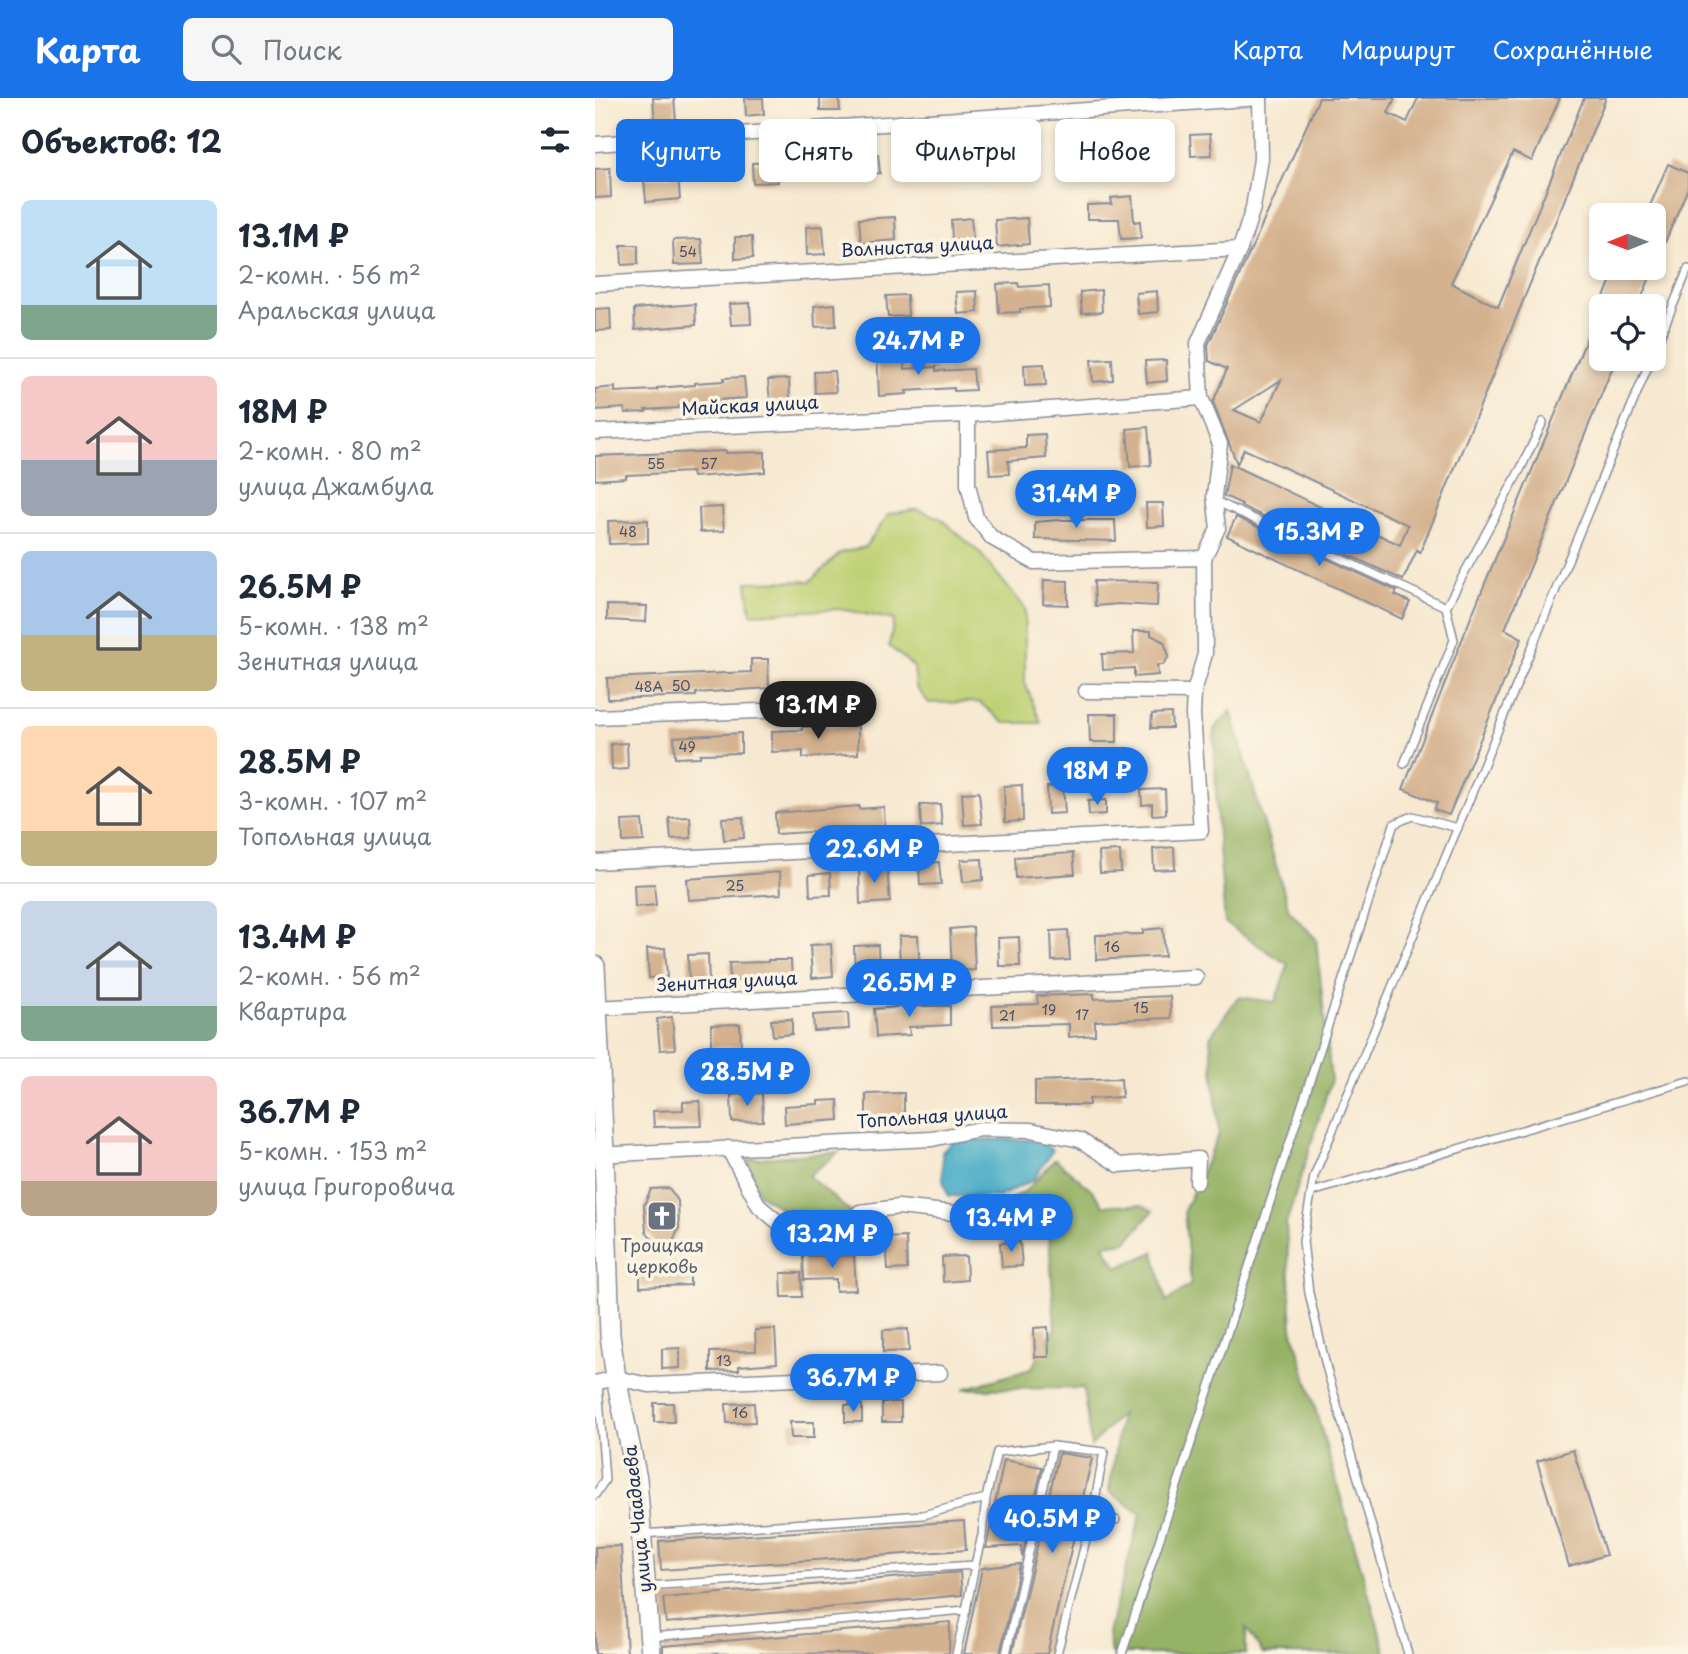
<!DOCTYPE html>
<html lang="ru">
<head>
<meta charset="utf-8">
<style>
	body { margin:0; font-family:"Playpen Sans",sans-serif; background:#f6f6f7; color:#1f2937; height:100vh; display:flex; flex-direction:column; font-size:26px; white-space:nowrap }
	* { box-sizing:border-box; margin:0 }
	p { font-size:23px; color:#747a83 }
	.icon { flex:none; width:38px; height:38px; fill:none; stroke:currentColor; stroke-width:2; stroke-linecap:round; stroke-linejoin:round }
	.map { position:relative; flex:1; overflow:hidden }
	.side { display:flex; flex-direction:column; background:#fff; width:595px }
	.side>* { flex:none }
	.banner { position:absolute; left:21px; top:21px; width:665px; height:63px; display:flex; gap:14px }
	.needle { width:46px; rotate:269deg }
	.fabs { position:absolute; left:994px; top:105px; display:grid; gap:14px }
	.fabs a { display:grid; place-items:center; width:77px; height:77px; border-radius:10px; background:#fff; box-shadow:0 4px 10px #0003; font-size:35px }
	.price { position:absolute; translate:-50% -60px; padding:0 16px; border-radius:24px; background:#1a73e8; color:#fff; font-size:23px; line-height:46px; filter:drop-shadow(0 2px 4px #0008) }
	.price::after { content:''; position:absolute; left:50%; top:42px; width:21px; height:16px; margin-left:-10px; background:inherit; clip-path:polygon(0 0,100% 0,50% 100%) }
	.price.on { background:#222; color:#fff }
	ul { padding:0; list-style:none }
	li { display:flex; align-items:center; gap:21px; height:175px; padding:0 21px }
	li+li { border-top:2px solid #e0e1e3 }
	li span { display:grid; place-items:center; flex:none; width:196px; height:140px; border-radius:10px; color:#555 }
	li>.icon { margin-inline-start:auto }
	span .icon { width:84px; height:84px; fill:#fffc; stroke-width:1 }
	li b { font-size:30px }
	h2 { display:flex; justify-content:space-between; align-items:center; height:84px; padding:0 21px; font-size:30px }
	.chip { padding:0 24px; border-radius:10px; background:#fff; box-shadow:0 4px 10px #0003; font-size:24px; line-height:63px }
	.chip.on { background:#1a73e8; color:#fff }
	header { display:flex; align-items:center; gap:42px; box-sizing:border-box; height:98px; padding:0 35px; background:#1a73e8; color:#fff }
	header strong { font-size:33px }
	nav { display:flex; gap:38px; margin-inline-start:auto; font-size:24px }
	.search { width:490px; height:63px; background:#f6f6f7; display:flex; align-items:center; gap:18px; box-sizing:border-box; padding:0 24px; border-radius:10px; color:#747a83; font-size:26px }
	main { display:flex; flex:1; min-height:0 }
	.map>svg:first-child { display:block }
	.green { fill:#bed073; stroke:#6c8068; stroke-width:2 }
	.forest { fill:#96b265; stroke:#587062; stroke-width:2 }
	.water { fill:#47acc6; stroke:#316e92; stroke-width:2 }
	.building { fill:#d4b28f; fill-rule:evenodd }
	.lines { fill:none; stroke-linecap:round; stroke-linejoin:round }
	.service-casing { stroke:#898c98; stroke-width:10 }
	.minor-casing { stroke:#898c98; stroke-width:17 }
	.tertiary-casing { stroke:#898c98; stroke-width:22 }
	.service { stroke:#fff; stroke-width:7 }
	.minor { stroke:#fff; stroke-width:14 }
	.tertiary { stroke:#fff; stroke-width:19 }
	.labels { text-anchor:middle; stroke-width:7; stroke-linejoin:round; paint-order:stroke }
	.number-label { font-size:14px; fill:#49506a }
	.street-label { font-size:18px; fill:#1b2f5e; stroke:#fcf5e5 }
	.worship-label { font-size:18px; fill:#5b616d; stroke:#fcf5e5 }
</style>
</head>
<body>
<header>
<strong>Карта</strong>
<div class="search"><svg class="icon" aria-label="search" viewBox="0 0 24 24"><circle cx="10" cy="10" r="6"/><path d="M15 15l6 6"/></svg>Поиск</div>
<nav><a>Карта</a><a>Маршрут</a><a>Сохранённые</a></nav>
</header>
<main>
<section class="side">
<h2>Объектов: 12<svg class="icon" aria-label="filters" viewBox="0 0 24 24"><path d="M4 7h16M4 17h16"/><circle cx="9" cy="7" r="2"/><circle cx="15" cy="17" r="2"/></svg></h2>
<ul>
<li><span style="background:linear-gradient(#bfe0f5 75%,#7fa58c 0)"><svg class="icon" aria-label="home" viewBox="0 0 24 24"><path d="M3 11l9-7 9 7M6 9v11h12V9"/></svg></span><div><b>13.1M ₽</b><p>2-комн. · 56 m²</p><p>Аральская улица</p></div></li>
<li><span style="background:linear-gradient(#f6c9c9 60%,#9aa5b1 0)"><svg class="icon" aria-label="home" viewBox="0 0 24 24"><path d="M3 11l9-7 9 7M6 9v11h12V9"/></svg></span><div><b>18M ₽</b><p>2-комн. · 80 m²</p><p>улица Джамбула</p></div></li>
<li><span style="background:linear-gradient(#a9c7e8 60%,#c2b280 0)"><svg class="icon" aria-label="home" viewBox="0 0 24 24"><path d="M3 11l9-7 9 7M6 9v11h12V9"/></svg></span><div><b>26.5M ₽</b><p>5-комн. · 138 m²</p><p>Зенитная улица</p></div></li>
<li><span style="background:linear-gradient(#ffd9b3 75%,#c2b280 0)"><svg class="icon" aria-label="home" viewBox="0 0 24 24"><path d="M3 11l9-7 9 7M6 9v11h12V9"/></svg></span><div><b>28.5M ₽</b><p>3-комн. · 107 m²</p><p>Топольная улица</p></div></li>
<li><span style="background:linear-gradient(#c9d6e8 75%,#7fa58c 0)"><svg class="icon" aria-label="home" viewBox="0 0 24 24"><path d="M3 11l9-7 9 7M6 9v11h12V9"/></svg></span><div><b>13.4M ₽</b><p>2-комн. · 56 m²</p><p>Квартира</p></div></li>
<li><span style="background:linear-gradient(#f6c9c9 75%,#b9a48a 0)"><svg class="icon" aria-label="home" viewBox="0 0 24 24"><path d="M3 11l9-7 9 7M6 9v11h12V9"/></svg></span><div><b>36.7M ₽</b><p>5-комн. · 153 m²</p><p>улица Григоровича</p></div></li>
</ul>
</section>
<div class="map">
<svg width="1093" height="1556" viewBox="0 0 1093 1556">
	<rect width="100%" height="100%" fill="#fcf5e5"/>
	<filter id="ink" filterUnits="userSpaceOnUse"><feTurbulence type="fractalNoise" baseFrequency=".0143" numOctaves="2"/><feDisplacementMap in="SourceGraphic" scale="14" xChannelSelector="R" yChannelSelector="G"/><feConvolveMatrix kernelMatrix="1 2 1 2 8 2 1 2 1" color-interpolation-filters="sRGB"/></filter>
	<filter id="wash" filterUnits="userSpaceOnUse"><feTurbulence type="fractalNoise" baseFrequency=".00686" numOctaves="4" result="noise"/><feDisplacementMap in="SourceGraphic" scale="28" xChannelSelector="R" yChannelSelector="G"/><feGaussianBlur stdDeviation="1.57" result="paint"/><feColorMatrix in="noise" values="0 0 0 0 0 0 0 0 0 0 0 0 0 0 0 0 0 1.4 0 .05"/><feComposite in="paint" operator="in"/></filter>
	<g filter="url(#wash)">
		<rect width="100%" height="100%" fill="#f7e9d1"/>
		<path class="green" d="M322,411l23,9 39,34 46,56v75l16,40h-37l-25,-21 -50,1 -13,-16 -2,-20 -25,-21 5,-26 -53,-11 -90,5 -4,-32 64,-1 29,-28 25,-6 24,-33z"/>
		<g class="forest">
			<path d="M636,613l58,199 27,29 15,141 -45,144 6,104 94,326h-123l-17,-26v26h-135l-3,-21 33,-119 -32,-23 12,-77 -30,32 -8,-58 -120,1 68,-20 24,-41 -6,-93 -45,-32 24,-14 27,-30 38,32 10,14h38l12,6 -27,31 -22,3 13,23 37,-16 12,50 25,-18 -7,-73 35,-77 -9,-97 28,-40 37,5 13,-37 -63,-42 -8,-100 -3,-94z"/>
			<path d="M244,1054l-31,24 45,38 -51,8 -43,-28 -11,-35z"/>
		</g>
		<path class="water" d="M407,1041l34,1 17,10 -20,30 -34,17 -51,-1 -5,-16 -1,-28 13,-12z"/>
		<g id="blocks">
			<g class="building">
				<path d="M58,0h21l2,23 -21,2z"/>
				<path d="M150,0h18l1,16 -18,2z"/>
				<path d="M225,0h19l1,13h-20z"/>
				<path d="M724,0h76l-7,15 19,9 11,-24h142l-28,63 -19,-9 -62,131 47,24 86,-209h22l-186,455 -3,-3 -14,30 -162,-74 1,-2 -18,-8 6,-32 170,81 8,-20 -164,-76 -7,15 -24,-62 14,-33 -18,-8 -1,-16zM686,282l-20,42 -27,-12z"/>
				<path d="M615,36l2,21 -21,1 -1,-21z"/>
				<path d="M529,39l1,34 -21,1 -2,-34z"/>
				<path d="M415,47h17l1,23h-17z"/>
				<path d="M376,49l1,26 -24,1 -1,-26z"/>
				<path d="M283,56l2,19 -20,2 -2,-19z"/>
				<path d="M205,60h23v20l-23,-1z"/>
				<path d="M182,64l1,20 -25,1 -1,-20z"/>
				<path d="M1073,66l20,9v15l-50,118h-37v53h15l-111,270 17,9 -73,177 -15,-5 3,-7 -34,-14 68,-172 145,-349h38v-53h-8z"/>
				<path d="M15,70l1,29 -16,1v-29z"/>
				<path d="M83,78l2,23 -34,3 -2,-23z"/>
				<path d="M537,98l2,26 6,-1 1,17 -20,1 -2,-20h-32v-14l25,-1 -1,-6z"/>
				<path d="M300,119l1,23 -35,3 -2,-24z"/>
				<path d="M376,120l2,22 -21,1 -1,-21z"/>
				<path d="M432,120l2,26 -32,3 -2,-27z"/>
				<path d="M228,128l2,28 -18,1 -1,-28z"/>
				<path d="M140,139h17l1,21 -18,1z"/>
				<path d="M106,141l2,25 -29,1 -1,-25z"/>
				<path d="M26,147h17v19l-16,1z"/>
				<path d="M423,185l1,4 30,-2 1,22 -30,2v3l-21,1 -2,-29z"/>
				<path d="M506,192l1,22 -20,1 -2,-21z"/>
				<path d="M382,193l1,21 -20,2 -2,-22z"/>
				<path d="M562,193l1,21 -20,2 -2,-21z"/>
				<path d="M312,197l1,21 -20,1 -2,-21z"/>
				<path d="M155,205l1,21 -20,1 -2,-21z"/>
				<path d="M100,206l1,21 -61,5 -1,-21z"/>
				<path d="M240,206l1,22 -21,1 -1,-21z"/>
				<path d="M15,210l1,22 -16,1v-22z"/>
				<path d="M309,255l1,16 31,-2v4l37,-2 2,21 -21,1v-3l-48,3 1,3 -28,2 -2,-42z"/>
				<path d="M517,261l1,21 -20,2 -2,-22z"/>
				<path d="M571,262l1,21 -20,2 -2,-22z"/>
				<path d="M449,266l2,21 -21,1 -1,-21z"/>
				<path d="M239,273l2,21 -21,1 -1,-21z"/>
				<path d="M149,279l2,21 -29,2v3l-38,3v2l-34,2 1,2 -21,1v-5l-29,2 -1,-21 20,-2v5l42,-2v-2l38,-3v-2l29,-2v-3z"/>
				<path d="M194,281l1,21 -20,2 -2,-22z"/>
				<path d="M553,329l3,38 -21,2 -3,-38z"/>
				<path d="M450,336l1,24 -38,3 1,13 -19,1 -2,-25 38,-2v-13z"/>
				<path d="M131,353v2l39,-1v20l-72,5 -1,-5 -66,3v3l-31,2v-24z"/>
				<path d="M551,405h17l1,23 -17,1z"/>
				<path d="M127,409l2,24 -24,1 -1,-24z"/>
				<path d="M641,419l161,74 -2,4 15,7 -8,17 -175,-83z"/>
				<path d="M53,422v23l-39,1 -1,-23z"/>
				<path d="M466,422h54l1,21 -81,-2v-17z"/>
				<path d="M449,482l24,1v24l-25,-1z"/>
				<path d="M499,483l64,1 -1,24 -38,-2 -24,2z"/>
				<path d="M12,507l40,1 -1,16 -39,-2z"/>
				<path d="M538,533h18v4l13,7 5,14 -6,9h-6l1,10 -24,2v-9l-31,2 -1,-16 32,-1z"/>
				<path d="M156,561h17l1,29 -73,5v3l-88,3 -1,-21 144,-6z"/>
				<path d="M576,615l1,15h-21l1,-14z"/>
				<path d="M494,616h28v28h-27z"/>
				<path d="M263,628v28l-55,4v-7l-31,1v-21l30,-1v-3z"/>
				<path d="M146,635v20l-41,1v3l-25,1 -1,-21z"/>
				<path d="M32,645l1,26 -16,1 -1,-26z"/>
				<path d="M427,687l1,36 -18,1 -1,-36z"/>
				<path d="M468,688l2,27 -17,1 -1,-27z"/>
				<path d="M570,691l1,25 -14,1v-11l-10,1 -1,-15z"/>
				<path d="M384,694l3,32 -18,1 -2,-32z"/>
				<path d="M511,702v14l-17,1 -1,-14z"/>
				<path d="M345,706l2,21 -21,2 -1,-22z"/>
				<path d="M264,708v3l25,-2 1,22 -25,1v2l-18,1v-3l-66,4 -1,-21z"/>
				<path d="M95,719l1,21 -20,1 -2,-21z"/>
				<path d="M148,719l1,21 -20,2 -2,-22z"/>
				<path d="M47,722l2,21 -21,1 -1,-21z"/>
				<path d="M579,749l1,22 -21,1 -1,-21z"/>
				<path d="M525,753l1,21 -21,1 -1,-21z"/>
				<path d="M478,755l2,21 -59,4 -1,-21z"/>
				<path d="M387,761l1,21 -20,2 -2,-22z"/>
				<path d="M344,764l2,22 -21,1 -1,-21z"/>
				<path d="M292,769l3,35 -30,2 -1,-36z"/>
				<path d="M185,774l1,22 -92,6 -2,-21z"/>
				<path d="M235,775l1,22 -21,1 -1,-21z"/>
				<path d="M59,786l2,21 -21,2 -1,-22z"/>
				<path d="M378,829l2,43 -23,1 -2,-42z"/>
				<path d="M568,830l2,28 -69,4v-25l47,-1v-4z"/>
				<path d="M473,832l2,30 -18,1 -1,-30z"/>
				<path d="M304,838h19l2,34 -20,1z"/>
				<path d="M424,839l1,29h-21l-1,-28z"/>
				<path d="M236,846l2,32 -21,2 -2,-33z"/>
				<path d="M283,847l1,29 -24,1 -1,-29z"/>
				<path d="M70,850l2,29 -18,1 -2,-29z"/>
				<path d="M113,856l1,29 -20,1 -1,-29z"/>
				<path d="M173,862h23l1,21 -62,-1 -1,-17 39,-1z"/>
				<path d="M499,896v5l76,-3 1,22 -76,3v14l-26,2v-13l-76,2 -1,-20 46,-2 -1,-8z"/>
				<path d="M313,908h42v19l-41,2 1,8 -34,2 -2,-28z"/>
				<path d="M253,915l1,16 -35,2 -1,-16z"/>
				<path d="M77,919l3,32 -15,1 -3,-31z"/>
				<path d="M197,921v15l-19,2 -2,-16z"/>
				<path d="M145,926l1,22 -30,1v-22z"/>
				<path d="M526,980l1,19 -33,2v6h-54v-24z"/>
				<path d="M167,995l1,28 -31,1 -1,-27z"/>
				<path d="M309,995v25l-38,1v-25z"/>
				<path d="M243,1002l1,20 -54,4 -1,-18 34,-2v-3z"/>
				<path d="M105,1003l2,25 -48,1 -1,-16 30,-1v-8z"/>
				<path d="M74,1090l9,13 1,27 -6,13 -18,2 -9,-12 -2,-26 7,-16z"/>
				<path d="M311,1139l1,32 -19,1 -2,-32z"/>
				<path d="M425,1144l2,24 -20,1 -2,-24z"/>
				<path d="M259,1157l2,35 -20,1v-12l-32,1 -1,-24z"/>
				<path d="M371,1158l1,24 -24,2 -1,-25z"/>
				<path d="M95,1166v21l-50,2v-21z"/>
				<path d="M186,1175h20l1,24h-20z"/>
				<path d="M453,1229l1,30h-14l-1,-29z"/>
				<path d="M180,1231l2,34 -38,3v4l-29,1v-19l46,-1 -1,-21z"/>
				<path d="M313,1231l1,22 -26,1v-22z"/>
				<path d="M85,1250v20l-18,1v-20z"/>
				<rect x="287" y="1304" width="19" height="20"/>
				<path d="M59,1305h19l1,19h-20z"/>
				<path d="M159,1305l1,19 -28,1 -1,-19z"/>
				<rect x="250" y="1307" width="17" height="17"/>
				<path d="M195,1324h24v16h-23z"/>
				<path d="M978,1352l33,105 -37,11 -32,-105z"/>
				<path d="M464,1355l33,5 -45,196h-35z"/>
				<path d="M409,1362l38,7 -20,90 -1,-11 -35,2z"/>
				<path d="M369,1423l2,29 -305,20 -2,-29z"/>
				<path d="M26,1448l6,108h-32v-107z"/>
				<path d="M425,1466l-20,90h-36l18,-86z"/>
				<path d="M365,1474l2,23 -296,28 -3,-25z"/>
				<path d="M355,1524l-1,31 -286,1v-8z"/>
			</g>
		</g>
	</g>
	<g filter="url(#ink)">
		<use href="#blocks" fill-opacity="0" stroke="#898c98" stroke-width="2"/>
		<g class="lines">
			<g class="service-casing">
				<g id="service">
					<path d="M1059,254l34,-83"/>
					<path d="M620,403l231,106 75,-139 22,-46"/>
					<path d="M809,666l50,-124 -8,-33"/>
					<path d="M717,1094l376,-111"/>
					<path d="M0,1397l10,-15 -7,-97"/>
					<path d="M497,1418l24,4"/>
					<path d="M47,1436l281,-19 63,-17 11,-46 56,-6 51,6 -12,64 -35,138"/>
					<path d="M380,1467l7,-30 4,-37"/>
					<path d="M51,1488l329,-21 -9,45"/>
					<path d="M55,1539l316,-27 -10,44"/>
					<path d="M411,1556l47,-208"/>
					<path d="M527,1556l272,-830 18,-8 46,12"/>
					<path d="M813,1556l-82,-288 -17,-73 -6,-52 11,-65 337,-817"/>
				</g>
			</g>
			<g class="minor-casing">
				<g id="minor">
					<path d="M0,46l665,-46"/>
					<path d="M0,186l645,-35"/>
					<path d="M373,317v69l8,34 16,20 42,24 170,-4"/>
					<path d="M0,334l373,-17 233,-17"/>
					<path d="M491,593l108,1"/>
					<path d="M0,619l248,-9"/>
					<path d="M0,764l606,-31 -8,-117 1,-22 11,-38 -1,-96 14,-30 -4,-32 6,-52 -19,-46 -3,-55 42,-94 13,-41 8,-49 -1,-61"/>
					<path d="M0,910l601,-31"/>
					<path d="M133,1050l31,58 32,27 63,-9 6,-12 39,-5 111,12"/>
					<path d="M0,1057l337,-16 48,-10 51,1 49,10 39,25 79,-6 -1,23"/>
					<path d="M0,1285l21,-5 33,7 291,-12"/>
				</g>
			</g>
			<g class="tertiary-casing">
				<path id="tertiary" d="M0,868l9,188 6,181 6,43 21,101 14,175"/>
			</g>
			<use href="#service" class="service"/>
			<use href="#minor" class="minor"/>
			<use href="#tertiary" class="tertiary"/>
		</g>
	</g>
	<defs>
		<g id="church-square" transform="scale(1.575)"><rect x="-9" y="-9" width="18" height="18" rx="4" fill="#6b7280" stroke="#fcf5e5"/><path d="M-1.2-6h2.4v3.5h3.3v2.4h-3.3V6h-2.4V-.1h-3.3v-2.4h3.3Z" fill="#fff"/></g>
	</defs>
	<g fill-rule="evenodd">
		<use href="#church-square" x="67" y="1118"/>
	</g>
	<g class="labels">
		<g class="number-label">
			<text x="93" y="159">54</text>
			<text x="61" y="371">55</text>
			<text x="114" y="371">57</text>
			<text x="33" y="439">48</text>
			<text x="86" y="593">50</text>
			<text x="54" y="594">48А</text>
			<text x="92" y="654">49</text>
			<text x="140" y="793">25</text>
			<text x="517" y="854">16</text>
			<text x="546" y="915">15</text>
			<text x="454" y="917">19</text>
			<text x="487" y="922">17</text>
			<text x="412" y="923">21</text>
			<text x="129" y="1268">13</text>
			<text x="145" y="1320">16</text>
		</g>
		<g class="street-label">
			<text transform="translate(322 149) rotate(-3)" y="6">Волнистая улица</text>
			<text transform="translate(155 308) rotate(-3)" y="6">Майская улица</text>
			<text transform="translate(132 884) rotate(-3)" y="6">Зенитная улица</text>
			<text transform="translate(337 1019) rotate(-4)" y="6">Топольная улица</text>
			<text transform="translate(43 1421) rotate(-96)" y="6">улица Чаадаева</text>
		</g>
		<g class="worship-label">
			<text x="67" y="1154">Троицкая<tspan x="67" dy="21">церковь</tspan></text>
		</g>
	</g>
</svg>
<div class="fabs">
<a><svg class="needle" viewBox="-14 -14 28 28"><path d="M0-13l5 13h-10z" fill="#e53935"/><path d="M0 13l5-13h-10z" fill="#747a83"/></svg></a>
<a><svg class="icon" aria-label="locate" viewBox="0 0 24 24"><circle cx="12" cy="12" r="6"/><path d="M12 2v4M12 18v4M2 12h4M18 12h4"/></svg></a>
</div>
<b class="price" style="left:323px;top:279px">24.7M ₽</b>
<b class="price" style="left:481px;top:432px">31.4M ₽</b>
<b class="price" style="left:724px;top:470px">15.3M ₽</b>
<b class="price on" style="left:223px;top:643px">13.1M ₽</b>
<b class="price" style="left:502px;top:709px">18M ₽</b>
<b class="price" style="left:279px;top:787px">22.6M ₽</b>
<b class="price" style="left:314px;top:921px">26.5M ₽</b>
<b class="price" style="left:152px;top:1010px">28.5M ₽</b>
<b class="price" style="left:416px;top:1156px">13.4M ₽</b>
<b class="price" style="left:237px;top:1172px">13.2M ₽</b>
<b class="price" style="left:258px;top:1316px">36.7M ₽</b>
<b class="price" style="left:457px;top:1457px">40.5M ₽</b>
<div class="banner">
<a class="chip on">Купить</a>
<a class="chip">Снять</a>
<a class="chip">Фильтры</a>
<a class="chip">Новое</a>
</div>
</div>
</main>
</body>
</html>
